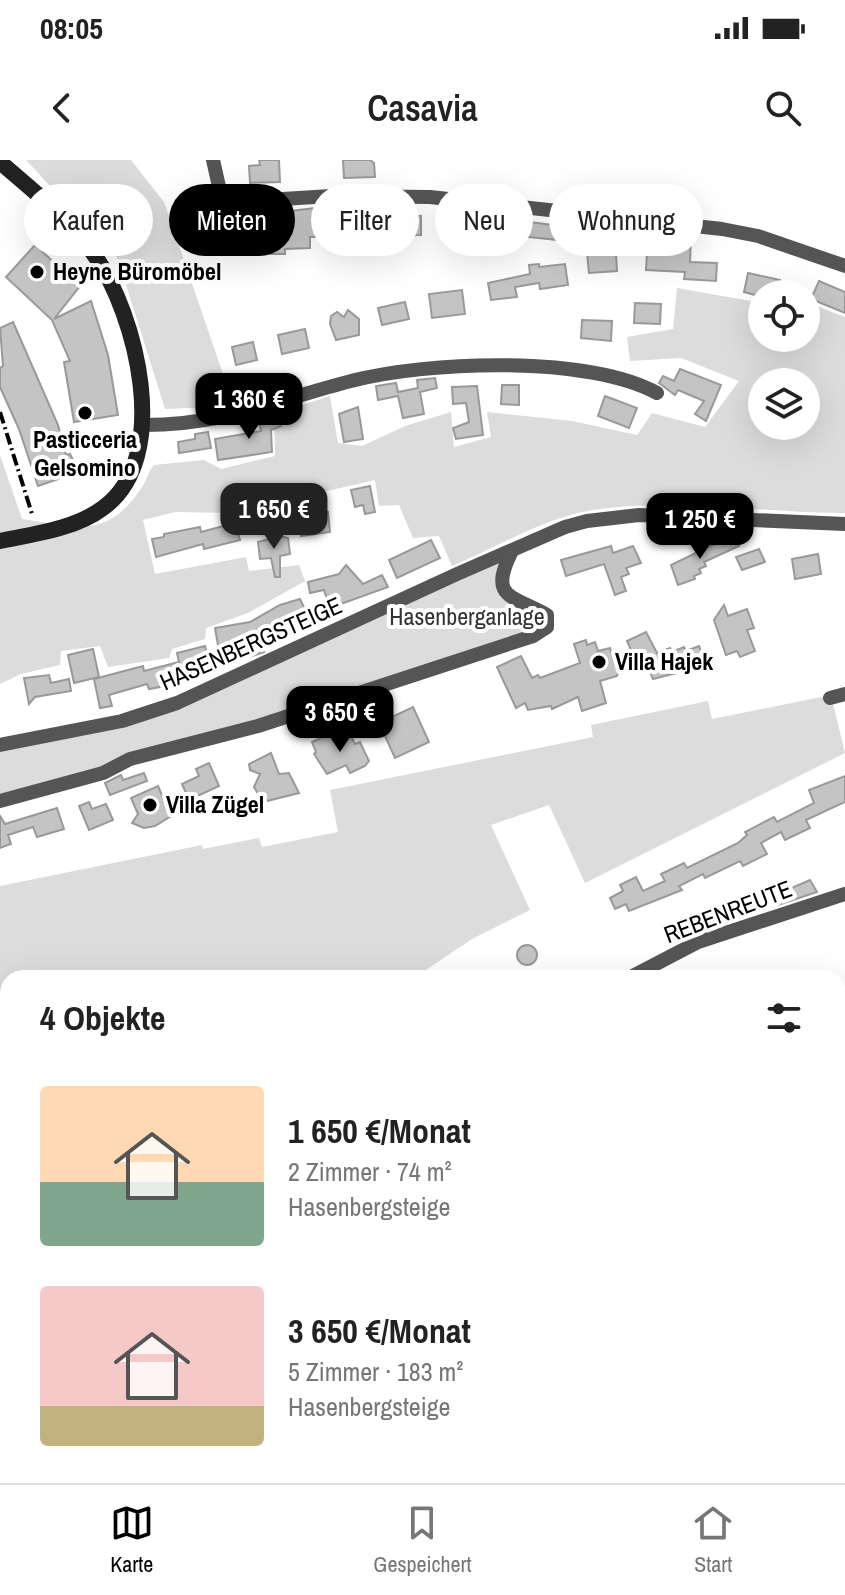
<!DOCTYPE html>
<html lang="de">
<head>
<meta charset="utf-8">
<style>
	body { margin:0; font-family:"Archivo Narrow",sans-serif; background:#f6f6f6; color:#222; height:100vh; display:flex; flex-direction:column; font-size:30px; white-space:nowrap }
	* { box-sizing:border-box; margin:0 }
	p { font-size:26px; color:#767676 }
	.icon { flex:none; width:44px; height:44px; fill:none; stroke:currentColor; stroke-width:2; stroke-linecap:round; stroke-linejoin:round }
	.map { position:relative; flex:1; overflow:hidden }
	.drawer { position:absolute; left:0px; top:810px; width:846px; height:514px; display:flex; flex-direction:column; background:#fff; border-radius:24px 24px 0 0; box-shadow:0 8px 32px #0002 }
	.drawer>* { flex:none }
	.guide { position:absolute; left:24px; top:24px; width:798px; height:72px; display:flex; gap:16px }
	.fabs { position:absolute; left:748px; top:120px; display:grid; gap:16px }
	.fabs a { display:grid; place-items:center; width:72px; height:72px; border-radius:50%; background:#fff; box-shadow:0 8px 32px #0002; font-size:40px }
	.price { position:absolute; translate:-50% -68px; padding:0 18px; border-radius:16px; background:#000; color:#fff; font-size:26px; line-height:52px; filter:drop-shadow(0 2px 4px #0008) }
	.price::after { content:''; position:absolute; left:50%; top:48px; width:24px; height:18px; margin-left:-12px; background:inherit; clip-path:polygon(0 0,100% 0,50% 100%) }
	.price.active { background:#222; color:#fff }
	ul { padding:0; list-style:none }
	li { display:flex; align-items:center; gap:24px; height:200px; padding:0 40px }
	li span { display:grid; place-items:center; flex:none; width:224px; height:160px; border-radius:8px; color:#555 }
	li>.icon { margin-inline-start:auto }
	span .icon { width:96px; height:96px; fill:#fffc; stroke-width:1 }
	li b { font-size:34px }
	h2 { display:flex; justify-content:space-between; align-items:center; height:96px; padding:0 40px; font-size:34px }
	.tag { padding:0 28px; border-radius:36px; background:#fff; box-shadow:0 8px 32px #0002; font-size:28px; line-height:72px }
	.tag.active { background:#000; color:#fff }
	.status { display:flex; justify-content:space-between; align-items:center; height:56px; padding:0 40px; background:#fff; direction:ltr }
	.status svg { height:22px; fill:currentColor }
	header { display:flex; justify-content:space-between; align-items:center; height:104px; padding:0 40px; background:#fff; font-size:36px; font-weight:600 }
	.menu { display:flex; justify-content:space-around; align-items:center; height:112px; border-top:2px solid #e0e0e0; background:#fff; font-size:22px; color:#767676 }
	.menu a { display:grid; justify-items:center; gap:4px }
	.menu .active { color:#000 }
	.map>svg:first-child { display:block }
	.green { fill:#dcdcdc; fill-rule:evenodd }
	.building { fill:#c4c4c4; stroke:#999; stroke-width:2 }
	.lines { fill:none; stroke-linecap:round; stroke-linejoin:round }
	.minor { stroke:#555; stroke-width:14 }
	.secondary { stroke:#222; stroke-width:16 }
	.rail { stroke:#000; stroke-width:4; stroke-dasharray:12 4 2 4; stroke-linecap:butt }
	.poi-dot { fill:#000; stroke:#fff; stroke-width:3 }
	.labels { text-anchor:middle; stroke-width:8; stroke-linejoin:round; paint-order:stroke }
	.poi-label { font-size:24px; font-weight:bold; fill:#000; stroke:#fff; text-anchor:start }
	.park-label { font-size:24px; fill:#333; stroke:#fff }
	.street-label { font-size:24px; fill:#000; stroke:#fff }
</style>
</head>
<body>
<div class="status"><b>08:05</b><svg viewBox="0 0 49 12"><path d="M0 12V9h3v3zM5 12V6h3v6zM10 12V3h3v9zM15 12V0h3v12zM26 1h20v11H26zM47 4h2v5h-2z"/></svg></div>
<header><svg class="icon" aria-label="back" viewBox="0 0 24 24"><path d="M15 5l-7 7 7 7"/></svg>Casavia<svg class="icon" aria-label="search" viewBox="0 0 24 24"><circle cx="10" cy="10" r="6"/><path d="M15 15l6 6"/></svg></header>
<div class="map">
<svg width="845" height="1323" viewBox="0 0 845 1323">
	<rect width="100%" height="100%" fill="#fff"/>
	<g class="green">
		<path d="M26,0h105l33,42 70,204 -69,3 -47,-150z"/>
		<path d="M677,128l85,15v35h44v-36l39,15v196c-81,0 -179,-16 -257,-2 -46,8 -92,37 -136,55l-13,-30 -26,2 -14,-33 -20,1 -4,-26 -143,33 -57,-1 -32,8 12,54 91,-17 3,14 50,-6 6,16 -57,32 -42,15 -1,11 -33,10 -3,9 -61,9 -8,-21 -39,5 -1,14 -39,9 -21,10v-229l22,64c52,7 83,22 118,-29 7,-9 8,-19 14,-25l50,-5 17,9 54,-13 -1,-42 56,-18 8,47 24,3 43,-20 46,-14 3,35 37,-10 -4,-25 85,9 65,14 15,-22 53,14 34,-46 -58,-23 -51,3 -3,-24 46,-8zM762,222h44v44h-44z"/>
		<path d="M505,399l-7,10 -2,15 10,14 38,19v10l-11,7 -533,166v-50l126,-26z"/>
		<path d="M831,535l14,58 -260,130 -36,-78 -58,20 39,85 -58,29 -58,39h-406v198l-8,-6v-284l202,-41 1,4 56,-11 3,9 76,-15 -8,-42 263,-53 -2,-12 117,-24 4,18z"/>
		<path d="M0,1309l8,1v6h221l-7,7h-222z"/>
		<path d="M655,1316h105l6,7h-120z"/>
	</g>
	<g class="building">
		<path d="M259,0h20l1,22 -30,1 -1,-17 11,-1z"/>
		<path d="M343,0h27l4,3 1,14 -31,1z"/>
		<path d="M366,46h13v9l42,1v19l-111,2v11l-25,1v5h-18l-3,-27 19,-1 -1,-14 41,-5 1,13 42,-2z"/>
		<path d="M514,60l86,11 -2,22h18l1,18 -28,2 -3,-30 -67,-7 -1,5 -12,-1v4l-26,-3 2,-18 31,3z"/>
		<path d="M677,78l14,1 -1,23 27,1 -1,18 -32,-2 1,-7 -39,-2 1,-17 28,1z"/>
		<path d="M35,85l45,41 -26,33 37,-18 17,54 10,60 -44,7 -10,-60 6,-1 -18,-41 -46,-43z"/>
		<path d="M539,104v3l26,-3 3,21 -28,4 -1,-6 -24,4 2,10 -26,3 -3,-17 42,-9 -1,-9z"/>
		<path d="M748,113l32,7 -3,14 -15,3 -18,-5z"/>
		<path d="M819,121l26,11v21l-34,-14z"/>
		<path d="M462,130l3,24 -33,4 -3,-24z"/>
		<path d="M405,142l4,17 -27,6 -4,-17z"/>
		<path d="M635,143l26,1 -1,20 -26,-1z"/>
		<path d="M348,150l11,9v16l-23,5 -6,-16 1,-8 6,-4 7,5z"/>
		<path d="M582,160l30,1 -1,20 -30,-3z"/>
		<path d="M13,162l45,103 8,30 4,-1 9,18 -41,14 -19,-57 -19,-42v-19l3,-2 -3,-38z"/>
		<path d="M305,169l4,19 -27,6 -4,-19z"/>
		<path d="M253,182l4,18 -21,5 -4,-18z"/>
		<path d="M680,209l41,16 -15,36 -11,-7 9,-13 -26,-11 -3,5 -16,-12 4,-7 11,5z"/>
		<path d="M435,218l2,10 -17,4 4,22 -21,4 -5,-22 -20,4 -2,-14 20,-3 2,9 20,-4 -1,-8z"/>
		<path d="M502,225h17v20l-18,-1z"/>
		<path d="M477,226l6,49 -27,4 -3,-11 16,-6 -3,-19 -13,1 -1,-17z"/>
		<path d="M605,236l32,12 -8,20 -31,-12z"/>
		<path d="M358,247l5,32 -19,3 -5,-28z"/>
		<path d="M279,254l2,12 -10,4 1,22 -54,8 -3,-21 46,-8 -2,-10z"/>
		<path d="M208,272l3,16 -32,5 -1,-11 17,-3v-5z"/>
		<path d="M370,326l5,26 -10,2 -2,-9 -8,2 -4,-17z"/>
		<path d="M328,352l2,20 -29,4 -1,-11 10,-1 -1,-9z"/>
		<path d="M235,363l5,17 -36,9 -1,-5 -47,13 -4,-18 12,-2v-3l36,-7 1,5z"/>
		<path d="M280,376l8,2 2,16 -10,2v21h-5l-4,-19 -11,1 -2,-17z"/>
		<path d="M727,378l1,4 9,-3 2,7 -35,16 2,4 -7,3 2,4 -7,3 1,3 -17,6 -7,-20z"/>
		<path d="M431,380l9,18 -43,20 -8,-18z"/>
		<path d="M611,386l2,7 20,-7 8,17 -15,5 3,6 -8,3 5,14 -11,4 -11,-31 -38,12 -5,-16z"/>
		<path d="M759,389l6,13 -23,8 -6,-13z"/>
		<path d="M818,394l3,20 -26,5 -3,-20z"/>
		<path d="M346,405l17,19 19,-9 6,12 -58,21 -6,-18 -14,3 -2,-11 31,-8z"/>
		<path d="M300,439l9,19 -47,22 2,12 -15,5 -3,-12 -27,6 -4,-23 35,-6 30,-17z"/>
		<path d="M724,445l4,11 19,-7 7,19 -7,2 8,21 -15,6 -3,-6 -11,4 -12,-35z"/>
		<path d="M646,472l11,21 13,-5 2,4 12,-5 2,4 13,-5 8,19 -54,14 -12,-28 -8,3 -6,-13z"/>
		<path d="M586,480l1,5 8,-3 3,9 12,-3 5,17 5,2 -3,9 -17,5 6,22 -24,8 -4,-14 -26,12 -1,-3 -23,4 -3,-7 -9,5 -19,-41 24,-11 11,22 6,-3 2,3 40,-15 -6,-19z"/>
		<path d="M205,486l5,20 -32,8 3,9 -32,6 -2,-5 -38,11 3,11 -12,2 -6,-29 49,-13 1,5 35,-9 -2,-9z"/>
		<path d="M93,489l6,28 -25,6 -6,-28z"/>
		<path d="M49,515l2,8 18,-4 2,12 -36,6 -6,7 -5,-26z"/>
		<path d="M413,547l16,35 -34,16 -16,-35z"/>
		<path d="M332,573l3,8 15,-7 5,10 5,-2 9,19 -4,5 -15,7 -4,-8 -19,9 -13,-20 2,-2 -4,-10z"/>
		<path d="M271,593l8,21 10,-1 10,20 -36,9 -9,-15 6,-13 -10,-4 -1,-6z"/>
		<path d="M209,603l10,23 -30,14 -7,-16 17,-8 -3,-7z"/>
		<path d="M144,613l3,8 -37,14 -5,-12 16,-8 2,5z"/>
		<path d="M845,616v26l-39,18 4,8 -25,12 -4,-8 -20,11 6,11 -24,12 -3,-5 -35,17 -2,-4 -24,12 3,4 -53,21 -3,-7 -11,5 -5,-11 13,-7 -3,-6 16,-8 7,14 22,-10 -4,-7 23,-11 3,5 51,-25 9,-8 -2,-3 29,-15 3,5 37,-19 -5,-13z"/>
		<path d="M158,626l13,30 -16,10 -11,2 -12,-5 6,-9 -7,-16z"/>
		<path d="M89,642l3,7 14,-5 7,16 -24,10 -10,-24z"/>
		<path d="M57,648l7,21 -27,8 -4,-10 -25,8 3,9 -11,4v-32l5,8z"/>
		<path d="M810,720l7,12 -39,13 -5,-9z"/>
		<path d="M748,741l6,12 -52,17 -4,-10z"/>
		<circle cx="527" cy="795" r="10"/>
	</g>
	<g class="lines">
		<g class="minor">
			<path d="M213,0l7,31 12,11 99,-6 99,1 292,32 36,7 87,30"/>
			<path d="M144,265c80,0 133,-25 207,-44 77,-20 236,-26 306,12"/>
			<path d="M830,538l15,-4"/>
			<path d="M0,585l122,-24 55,-18 280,-129 108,-47 22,-6 52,-6 206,9"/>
			<path d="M0,641l103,-28 27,-14 128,-33 275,-90 14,-9v-12c-36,-20 -58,-17 -36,-62"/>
			<path d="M629,818l69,-36 147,-48"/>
			<path d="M838,862l7,-2"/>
			<path d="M838,1101h7"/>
			<path d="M838,1129l7,1"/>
			<path d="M0,1160l8,-4"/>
			<path d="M0,1299l8,2"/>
			<path d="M288,1323l2,-7"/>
			<path d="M568,1323l7,-7"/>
		</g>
		<path class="secondary" d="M0,2c33,29 71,58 95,94 41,58 78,202 8,252 -28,21 -69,26 -103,33"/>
		<path class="rail" d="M0,252l32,102"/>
	</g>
	<g class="poi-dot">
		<circle cx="37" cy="112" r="8"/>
		<circle cx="85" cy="253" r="8"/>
		<circle cx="599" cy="502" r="8"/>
		<circle cx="150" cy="645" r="8"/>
	</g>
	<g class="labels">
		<g class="poi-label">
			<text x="53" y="120">Heyne Büromöbel</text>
			<text x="85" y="288" text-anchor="middle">Pasticceria<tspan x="85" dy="28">Gelsomino</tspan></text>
			<text x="615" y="510">Villa Hajek</text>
			<text x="166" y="653">Villa Zügel</text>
		</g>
		<g class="park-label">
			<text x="467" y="465">Hasenberganlage</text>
		</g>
		<g class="street-label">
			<text transform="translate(251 484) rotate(-24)" y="8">HASENBERGSTEIGE</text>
			<text transform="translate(728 752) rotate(-21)" y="8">REBENREUTE</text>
		</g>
	</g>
</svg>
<div class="fabs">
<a><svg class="icon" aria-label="locate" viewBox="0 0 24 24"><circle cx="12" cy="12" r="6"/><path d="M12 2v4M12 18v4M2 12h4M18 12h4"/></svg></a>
<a><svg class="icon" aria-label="layers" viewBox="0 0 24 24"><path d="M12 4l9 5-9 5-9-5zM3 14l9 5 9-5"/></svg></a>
</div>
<b class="price" style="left:249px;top:281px">1 360 €</b>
<b class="price active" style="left:274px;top:391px">1 650 €</b>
<b class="price" style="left:700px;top:401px">1 250 €</b>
<b class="price" style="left:340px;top:594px">3 650 €</b>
<div class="guide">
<a class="tag">Kaufen</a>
<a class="tag active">Mieten</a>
<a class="tag">Filter</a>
<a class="tag">Neu</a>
<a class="tag">Wohnung</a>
</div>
<section class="drawer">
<h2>4 Objekte<svg class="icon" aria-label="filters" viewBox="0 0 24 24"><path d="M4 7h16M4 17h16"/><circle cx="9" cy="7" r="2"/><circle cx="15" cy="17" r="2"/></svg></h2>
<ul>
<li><span style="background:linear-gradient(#ffd9b3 60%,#7fa58c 0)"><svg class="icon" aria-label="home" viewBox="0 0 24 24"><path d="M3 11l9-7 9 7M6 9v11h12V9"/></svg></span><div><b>1 650 €/Monat</b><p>2 Zimmer · 74 m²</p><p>Hasenbergsteige</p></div></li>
<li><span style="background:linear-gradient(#f6c9c9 75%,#c2b280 0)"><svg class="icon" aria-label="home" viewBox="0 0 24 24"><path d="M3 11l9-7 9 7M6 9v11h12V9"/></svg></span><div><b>3 650 €/Monat</b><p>5 Zimmer · 183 m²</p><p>Hasenbergsteige</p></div></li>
</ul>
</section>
</div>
<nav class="menu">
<a class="active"><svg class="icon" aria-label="map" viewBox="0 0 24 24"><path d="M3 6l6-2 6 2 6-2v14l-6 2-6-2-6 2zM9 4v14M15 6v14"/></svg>Karte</a>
<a><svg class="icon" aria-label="saved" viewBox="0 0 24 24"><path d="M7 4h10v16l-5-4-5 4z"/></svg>Gespeichert</a>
<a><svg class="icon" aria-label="home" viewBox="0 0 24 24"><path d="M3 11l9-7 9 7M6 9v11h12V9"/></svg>Start</a>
</nav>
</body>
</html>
